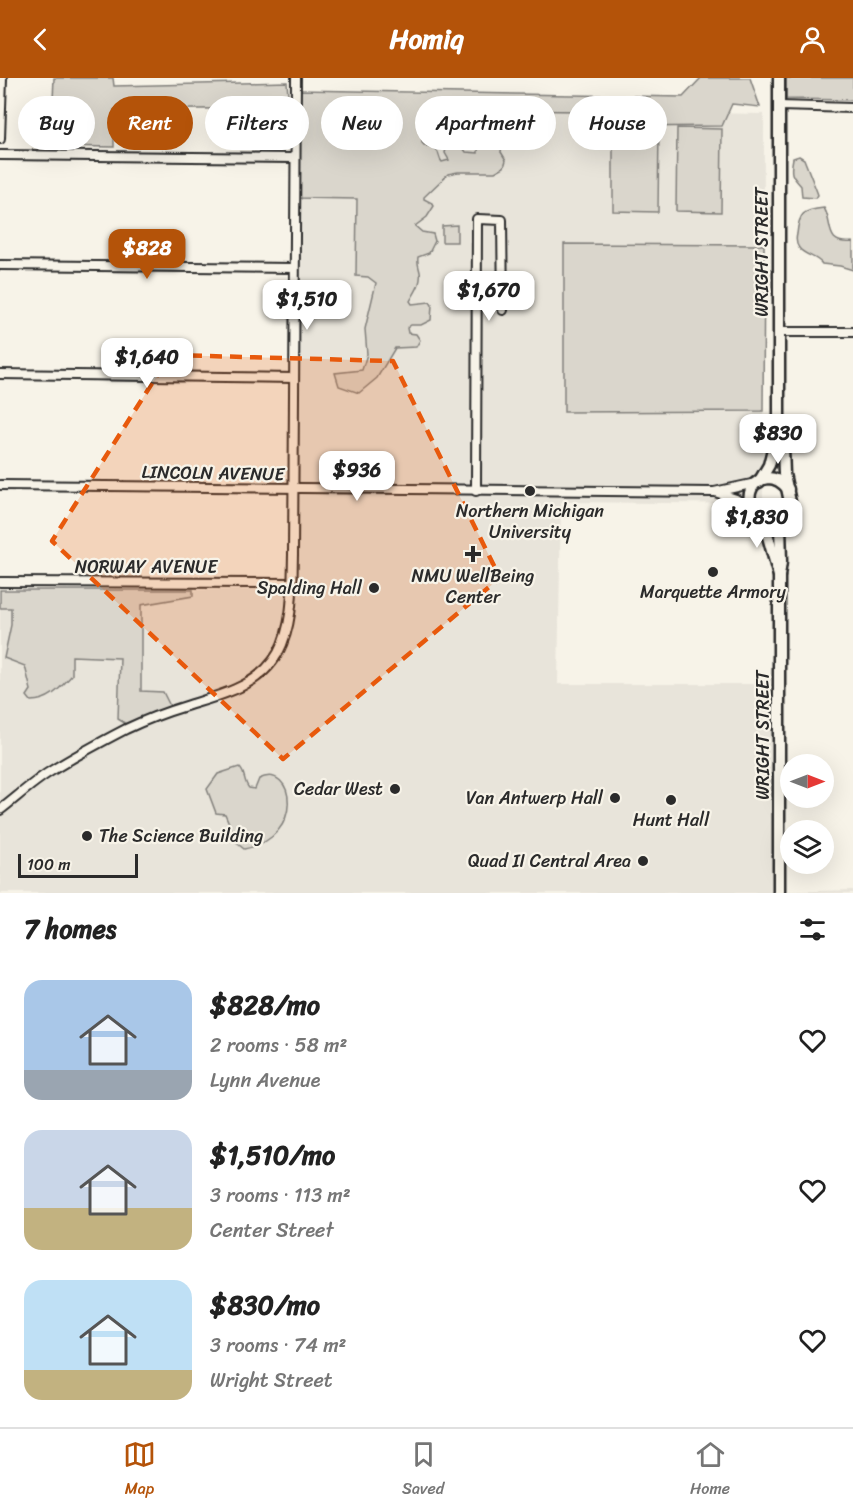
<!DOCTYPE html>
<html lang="en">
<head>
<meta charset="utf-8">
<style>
	body { margin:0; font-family:Sriracha,sans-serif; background:#f2f2f2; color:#222; height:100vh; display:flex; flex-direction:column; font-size:22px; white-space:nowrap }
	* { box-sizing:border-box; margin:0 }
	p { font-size:20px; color:#767676 }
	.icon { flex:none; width:33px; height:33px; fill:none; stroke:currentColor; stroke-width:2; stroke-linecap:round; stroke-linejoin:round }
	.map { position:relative; height:815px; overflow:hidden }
	.panel { display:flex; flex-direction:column; background:#fff; flex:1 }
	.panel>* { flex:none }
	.top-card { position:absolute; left:18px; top:18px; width:818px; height:54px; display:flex; gap:12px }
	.needle { width:39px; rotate:90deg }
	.tools { position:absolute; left:780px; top:676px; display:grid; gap:12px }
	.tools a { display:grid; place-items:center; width:54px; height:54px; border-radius:50%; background:#fff; box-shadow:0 6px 24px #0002; font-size:30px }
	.scale { position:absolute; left:18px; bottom:15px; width:120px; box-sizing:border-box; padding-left:6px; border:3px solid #2b2b2b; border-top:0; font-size:16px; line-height:21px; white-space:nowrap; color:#2b2b2b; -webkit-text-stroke:4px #f7f3e8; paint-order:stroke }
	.price { position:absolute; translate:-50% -51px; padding:0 14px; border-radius:12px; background:#fff; color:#222; font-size:20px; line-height:39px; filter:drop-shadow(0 2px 3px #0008) }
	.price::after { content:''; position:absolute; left:50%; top:36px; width:18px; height:14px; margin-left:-9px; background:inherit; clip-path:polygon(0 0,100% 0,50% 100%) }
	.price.active { background:#b45309; color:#fff }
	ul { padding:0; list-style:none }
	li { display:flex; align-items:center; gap:18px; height:150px; padding:0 24px }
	li span { display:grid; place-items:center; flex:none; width:168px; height:120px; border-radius:18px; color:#555 }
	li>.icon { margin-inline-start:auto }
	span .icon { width:72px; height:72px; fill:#fffc; stroke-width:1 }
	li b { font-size:26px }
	h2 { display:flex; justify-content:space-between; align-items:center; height:72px; padding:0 24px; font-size:26px }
	.chip { padding:0 21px; border-radius:27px; background:#fff; box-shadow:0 6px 24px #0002; font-size:21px; line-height:54px }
	.chip.active { background:#b45309; color:#fff }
	header { display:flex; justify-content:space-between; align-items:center; height:78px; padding:0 24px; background:#b45309; color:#fff; font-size:27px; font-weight:800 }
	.menu { display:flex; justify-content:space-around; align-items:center; height:84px; border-top:2px solid #e0e0e0; background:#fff; font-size:16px; color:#767676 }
	.menu a { display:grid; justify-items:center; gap:3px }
	.menu .active { color:#b45309 }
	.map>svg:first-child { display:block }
	.built { fill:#e8e4da }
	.green { fill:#dad6cc; stroke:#82807c; stroke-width:1.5; fill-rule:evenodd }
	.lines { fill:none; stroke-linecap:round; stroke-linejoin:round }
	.minor-casing { stroke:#2b2b2b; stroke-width:12 }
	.major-casing { stroke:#2b2b2b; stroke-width:15 }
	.minor { stroke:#f7f3e8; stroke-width:8 }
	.major { stroke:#f7f3e8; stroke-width:10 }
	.marked { fill:#e8590c; fill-opacity:0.2; stroke:#e8590c; stroke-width:4.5; stroke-dasharray:12 8; stroke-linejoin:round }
	.poi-dot { fill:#2b2b2b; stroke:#f7f3e8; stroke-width:2 }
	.labels { text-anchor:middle; stroke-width:4.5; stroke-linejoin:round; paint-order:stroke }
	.street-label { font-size:18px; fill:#2b2b2b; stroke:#f7f3e8 }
	.poi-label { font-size:18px; fill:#2b2b2b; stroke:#f7f3e8 }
</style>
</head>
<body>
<header><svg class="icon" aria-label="back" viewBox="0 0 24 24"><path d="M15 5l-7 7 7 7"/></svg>Homiq<svg class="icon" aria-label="person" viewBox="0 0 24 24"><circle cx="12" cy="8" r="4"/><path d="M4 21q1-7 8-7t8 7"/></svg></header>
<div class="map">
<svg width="853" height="815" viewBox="0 0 853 815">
	<rect width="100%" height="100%" fill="#f7f3e8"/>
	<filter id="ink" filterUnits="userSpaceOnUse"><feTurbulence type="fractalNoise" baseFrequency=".0167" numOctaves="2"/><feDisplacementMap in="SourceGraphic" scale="12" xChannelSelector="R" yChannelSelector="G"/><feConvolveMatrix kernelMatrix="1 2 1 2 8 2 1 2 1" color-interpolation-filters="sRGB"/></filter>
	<g filter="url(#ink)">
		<path class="built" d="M295,29l469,7 -1,390 -202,-2 -3,182h221l1,208 73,-2v3h-853v-303h279l18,-20z"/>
		<g class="green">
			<path d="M54,0h59l1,8 173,-4 2,26 -175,2v37l-63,-1z"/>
			<path d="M701,0h49l10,29 -28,-3 -10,22 -98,1 35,1 -1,84 -45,-1v-84l-3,15 -4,1 -3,-24 3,-2h53v-5l-157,-2 -2,15 3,12 -2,15 5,8 -2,7 -9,5h-37l-10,2 -24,23v2l8,4 2,3 -7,11 -12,9 7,6 11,2 2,7 -6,12 -11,4c-1,6 1,10 2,15 2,11 -5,20 -10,29l2,3 18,-2 2,3 -1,15 -10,5h-10l-4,3 1,5 8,1 4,6 -4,7 -21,1 -18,30 -18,15 -20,-7 -4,-13 27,-3 5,-16 -2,-25 11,-46 -8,-6 -12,-1 1,-77 -60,-1 3,-108 383,7zM475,40l4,2 -1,33 -12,-1 -6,-9 -8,-1 -5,3 -2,8 4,7 -7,2c-4,-4 -2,-10 -7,-14l-10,-2 -3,-3v-4l6,-2c19,7 29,-18 47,-19z"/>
			<path d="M786,0h67v22l-67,-1z"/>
			<path d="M677,50l45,1 -1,83 -45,-1z"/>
			<path d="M799,78l5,3 13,33 1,3 -2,3 -14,-1 -1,-11c-10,-11 -11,-12 -8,-28z"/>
			<path d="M824,130c10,16 -1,37 29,34v28l-13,-4 -18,-2c-5,-8 -17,-8 -23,-16 -3,-4 -3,-10 -2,-14 2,-21 6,-24 27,-26z"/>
			<path d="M457,147v17h-15v-16z"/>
			<path d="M564,166l200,1 -1,166 -199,1z"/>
			<path d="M0,512h193v6l-52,9v86l22,1 7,14 -44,18 -8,-5 2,-61 -48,-2v19c-12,13 -22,26 -41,26l-4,-5 4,-6 -6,-24 -21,-8 7,-33v-17h-11z"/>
			<path d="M239,689c7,6 4,14 10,21l6,1 4,-10c35,-18 48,59 -15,70l-6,-5 -13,-30 -9,-1 -9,-24 11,-15z"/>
		</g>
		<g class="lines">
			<g class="minor-casing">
				<g id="minor">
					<path d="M779,28l74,2"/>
					<path d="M0,61l2,-61"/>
					<path d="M0,77l295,3"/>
					<path d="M0,187l294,3"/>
					<path d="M779,254h74"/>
					<path d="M0,296l294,4"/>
					<path d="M0,407l714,7 42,-9"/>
					<path d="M476,413l1,-272 25,1 1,90"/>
					<path d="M715,414l21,7 15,10"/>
					<path d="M0,504l292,1"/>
					<path d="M0,732c17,-13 33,-28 51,-39 24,-15 50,-29 75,-42 19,-9 40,-17 60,-23 34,-11 73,-19 92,-53 16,-30 14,-65 15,-98l3,-477"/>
				</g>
			</g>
			<g class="major-casing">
				<g id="major">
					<path d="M759,404l10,-17 9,-36"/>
					<path d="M754,435l13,20 12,43v317"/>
					<path d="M785,435c-32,26 -52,-31 -17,-35 8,0 15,5 20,11"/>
					<path d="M779,498l2,-14 -1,-37 10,-23 -6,-28 -1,-27 -4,-21v-348"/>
				</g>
			</g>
			<use href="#minor" class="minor"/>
			<use href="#major" class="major"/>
		</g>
	</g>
	<path class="marked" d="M170,277l223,6 107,217 -217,181 -231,-218z"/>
	<g class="poi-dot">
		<circle cx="530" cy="413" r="6"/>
		<path d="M470 467h6v6h6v6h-6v6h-6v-6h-6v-6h6z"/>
		<circle cx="713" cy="494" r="6"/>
		<circle cx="374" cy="510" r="6"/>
		<circle cx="395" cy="711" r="6"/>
		<circle cx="615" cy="720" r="6"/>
		<circle cx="671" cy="722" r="6"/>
		<circle cx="87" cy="758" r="6"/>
		<circle cx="643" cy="783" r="6"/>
	</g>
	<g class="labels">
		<g class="street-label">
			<text transform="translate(762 174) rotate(-90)" y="6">WRIGHT STREET</text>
			<text transform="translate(213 395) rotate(1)" y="6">LINCOLN AVENUE</text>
			<text x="146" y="495">NORWAY AVENUE</text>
			<text transform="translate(763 657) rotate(-90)" y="6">WRIGHT STREET</text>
		</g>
		<g class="poi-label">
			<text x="530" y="439">Northern Michigan<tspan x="530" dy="21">University</tspan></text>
			<text x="473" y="504">NMU WellBeing<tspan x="473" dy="21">Center</tspan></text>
			<text x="362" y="516" text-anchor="end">Spalding Hall</text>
			<text x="713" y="520">Marquette Armory</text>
			<text x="383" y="717" text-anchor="end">Cedar West</text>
			<text x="603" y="726" text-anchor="end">Van Antwerp Hall</text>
			<text x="671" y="748">Hunt Hall</text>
			<text x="99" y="764" text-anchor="start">The Science Building</text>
			<text x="631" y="789" text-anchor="end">Quad II Central Area</text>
		</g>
	</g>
</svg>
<div class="tools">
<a><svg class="needle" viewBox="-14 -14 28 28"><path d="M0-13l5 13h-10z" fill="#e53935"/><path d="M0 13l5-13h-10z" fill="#767676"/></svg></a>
<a><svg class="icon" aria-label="layers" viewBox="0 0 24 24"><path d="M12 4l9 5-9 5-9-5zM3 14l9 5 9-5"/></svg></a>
</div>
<div class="scale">100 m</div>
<b class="price active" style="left:147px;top:202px">$828</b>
<b class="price" style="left:489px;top:244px">$1,670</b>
<b class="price" style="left:307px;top:253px">$1,510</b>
<b class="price" style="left:147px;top:311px">$1,640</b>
<b class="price" style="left:778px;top:387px">$830</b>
<b class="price" style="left:357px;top:424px">$936</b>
<b class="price" style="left:757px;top:471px">$1,830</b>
<div class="top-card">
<a class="chip">Buy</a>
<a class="chip active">Rent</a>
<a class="chip">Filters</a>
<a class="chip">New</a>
<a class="chip">Apartment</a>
<a class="chip">House</a>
</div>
</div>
<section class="panel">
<h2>7 homes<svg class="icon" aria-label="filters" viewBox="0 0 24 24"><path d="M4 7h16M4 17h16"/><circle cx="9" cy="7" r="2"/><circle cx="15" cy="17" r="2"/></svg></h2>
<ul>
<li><span style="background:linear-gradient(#a9c7e8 75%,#9aa5b1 0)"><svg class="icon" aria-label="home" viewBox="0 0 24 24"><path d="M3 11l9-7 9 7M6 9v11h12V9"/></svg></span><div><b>$828/mo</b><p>2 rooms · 58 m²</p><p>Lynn Avenue</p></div><svg class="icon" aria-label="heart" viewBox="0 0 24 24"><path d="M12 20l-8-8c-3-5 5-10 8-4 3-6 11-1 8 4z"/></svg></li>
<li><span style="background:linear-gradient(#c9d6e8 65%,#c2b280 0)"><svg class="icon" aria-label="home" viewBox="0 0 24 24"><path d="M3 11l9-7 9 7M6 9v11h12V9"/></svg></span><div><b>$1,510/mo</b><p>3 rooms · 113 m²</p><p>Center Street</p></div><svg class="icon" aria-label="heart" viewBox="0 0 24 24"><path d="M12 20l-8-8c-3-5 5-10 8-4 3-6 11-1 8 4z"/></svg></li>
<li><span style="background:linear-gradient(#bfe0f5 75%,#c2b280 0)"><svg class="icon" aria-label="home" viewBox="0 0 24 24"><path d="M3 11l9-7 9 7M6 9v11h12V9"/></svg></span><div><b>$830/mo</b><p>3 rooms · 74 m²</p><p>Wright Street</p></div><svg class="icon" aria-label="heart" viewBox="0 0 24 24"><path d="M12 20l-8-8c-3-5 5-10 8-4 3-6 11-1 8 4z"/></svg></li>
</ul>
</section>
<nav class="menu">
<a class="active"><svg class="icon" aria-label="map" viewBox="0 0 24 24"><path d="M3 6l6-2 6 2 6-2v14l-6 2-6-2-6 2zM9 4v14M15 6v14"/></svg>Map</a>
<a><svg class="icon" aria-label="saved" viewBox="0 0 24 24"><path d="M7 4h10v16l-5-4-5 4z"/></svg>Saved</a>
<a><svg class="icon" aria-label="home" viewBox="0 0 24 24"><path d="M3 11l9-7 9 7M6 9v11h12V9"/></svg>Home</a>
</nav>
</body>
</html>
